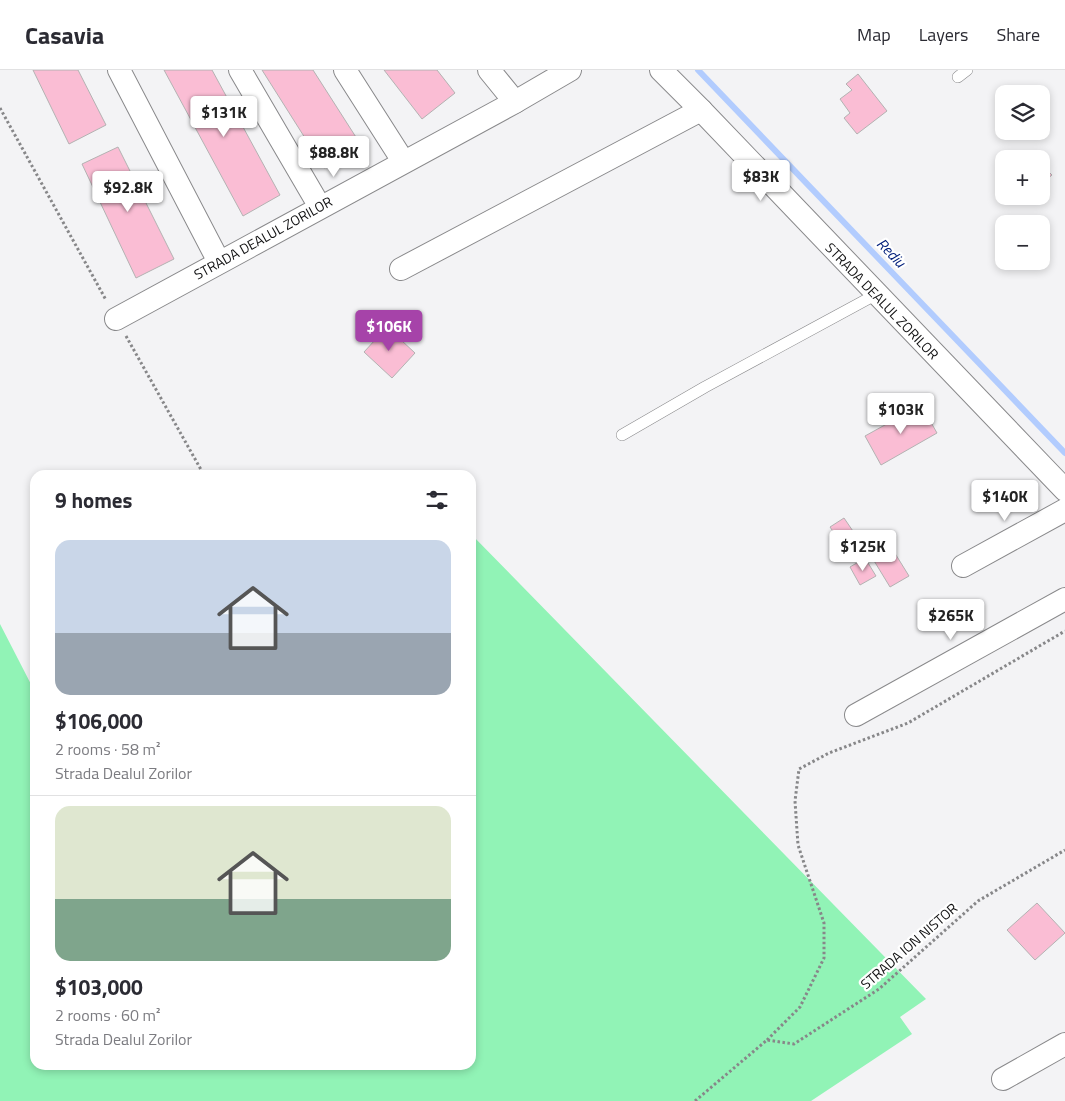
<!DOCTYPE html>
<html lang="en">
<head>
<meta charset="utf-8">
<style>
	body { margin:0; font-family:"Titillium Web",sans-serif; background:#f2f2f3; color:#2b2b33; height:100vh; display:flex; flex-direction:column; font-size:19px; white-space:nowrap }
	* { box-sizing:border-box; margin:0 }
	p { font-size:16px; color:#7c7c81 }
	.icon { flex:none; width:28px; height:28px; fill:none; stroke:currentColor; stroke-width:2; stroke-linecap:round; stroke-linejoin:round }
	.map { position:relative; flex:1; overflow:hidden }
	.sheet { position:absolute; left:30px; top:400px; width:446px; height:600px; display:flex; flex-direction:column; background:#fff; border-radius:15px; box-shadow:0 2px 8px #0003 }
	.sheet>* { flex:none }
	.buttons { position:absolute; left:995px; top:15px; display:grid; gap:10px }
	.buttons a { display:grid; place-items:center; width:55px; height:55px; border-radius:10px; background:#fff; box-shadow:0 2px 8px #0003; font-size:25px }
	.price { position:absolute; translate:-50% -42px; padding:0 11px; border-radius:5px; background:#fff; color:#222; font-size:16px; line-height:32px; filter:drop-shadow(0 1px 2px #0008) }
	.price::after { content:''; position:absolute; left:50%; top:30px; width:15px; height:11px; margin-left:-8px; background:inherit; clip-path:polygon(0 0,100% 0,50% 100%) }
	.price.selected { background:#a643a9; color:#fff }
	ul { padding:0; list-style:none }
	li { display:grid; align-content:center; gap:10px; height:265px; padding:0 25px }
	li+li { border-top:1px solid #e1e1e2 }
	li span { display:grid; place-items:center; height:155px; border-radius:15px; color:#555 }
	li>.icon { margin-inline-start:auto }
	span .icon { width:90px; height:90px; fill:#fffc; stroke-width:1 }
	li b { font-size:21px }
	h2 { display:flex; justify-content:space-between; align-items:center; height:60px; padding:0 25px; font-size:21px }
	header { display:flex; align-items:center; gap:30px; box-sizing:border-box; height:70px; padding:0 25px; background:#fff; border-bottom:1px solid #e1e1e2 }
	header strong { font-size:24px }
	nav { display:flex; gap:28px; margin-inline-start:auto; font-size:18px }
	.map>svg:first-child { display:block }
	.green { fill:#91f3b6 }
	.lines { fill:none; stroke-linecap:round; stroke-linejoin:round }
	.stream { stroke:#b2ccfe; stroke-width:6 }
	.building { fill:#fabdd4; stroke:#b3b2b2 }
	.service-casing { stroke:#89898b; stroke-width:12 }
	.minor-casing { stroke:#89898b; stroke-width:24 }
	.path { stroke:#878789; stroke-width:3; stroke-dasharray:2.5 2.5; stroke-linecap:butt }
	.service { stroke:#fff; stroke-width:11 }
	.minor { stroke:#fff; stroke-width:22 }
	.labels { text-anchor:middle; stroke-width:4.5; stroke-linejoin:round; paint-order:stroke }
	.street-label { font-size:14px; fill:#111112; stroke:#fff }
	.water-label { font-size:15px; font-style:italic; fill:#03207c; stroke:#fff }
</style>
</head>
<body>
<header>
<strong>Casavia</strong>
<nav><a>Map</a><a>Layers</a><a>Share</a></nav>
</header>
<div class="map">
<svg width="1065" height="1031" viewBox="0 0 1065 1031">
	<rect width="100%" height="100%" fill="#f3f3f5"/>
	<path class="green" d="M471,464l455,465 -26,18 12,17 -101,67h-811v-477l35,68v373h436z"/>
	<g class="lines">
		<path class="stream" d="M698,0l367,383"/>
	</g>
	<g class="building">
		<path d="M33,0h45l28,55 -37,19z"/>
		<path d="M164,0h48l68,125 -37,21z"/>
		<path d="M262,0h51l48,75 -37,23z"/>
		<path d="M384,0h53l18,23 -33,26z"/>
		<path d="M858,4l29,37 -30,23 -13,-16 6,-5 -10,-14 12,-9 -6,-6z"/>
		<path d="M118,77l56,112 -38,19 -54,-114z"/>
		<path d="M1044,97l8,8 -11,9v-14z"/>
		<path d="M387,257l28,26 -23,25 -28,-26z"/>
		<path d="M921,335l16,28 -56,32 -16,-29z"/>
		<path d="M844,448l13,19 -14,9 -13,-19z"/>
		<path d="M883,464l26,42 -19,11 -25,-41z"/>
		<path d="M865,488l11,18 -16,9 -10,-18z"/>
		<path d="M1037,833l28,30 -30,27 -28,-30z"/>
	</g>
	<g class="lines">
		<g class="service-casing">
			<g id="service">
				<path d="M958,7l9,-7"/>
				<path d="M622,365l83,-48 170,-92"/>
			</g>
		</g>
		<g class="minor-casing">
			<g id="minor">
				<path d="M119,0l100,192"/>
				<path d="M240,0l80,137"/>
				<path d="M345,0l58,91"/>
				<path d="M489,0l26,32"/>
				<path d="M661,0l40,40"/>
				<path d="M401,199l300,-159 364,380"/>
				<path d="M116,249l399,-217 55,-32"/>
				<path d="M963,496l102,-56"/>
				<path d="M856,645l209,-116"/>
				<path d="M1003,1009l62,-35"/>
			</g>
		</g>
		<g class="path">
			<path d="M0,38l106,192"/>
			<path d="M126,266l78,139"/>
			<path d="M767,970l33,-33 24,-49v-35l-26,-78 -3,-44 4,-32 30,-16 79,-30 157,-92"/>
			<path d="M695,1031l72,-61 27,4 85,-55 99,-88 87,-51"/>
		</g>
		<use href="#service" class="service"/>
		<use href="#minor" class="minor"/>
	</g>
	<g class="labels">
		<g class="street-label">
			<text transform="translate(263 168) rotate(-29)" y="5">STRADA DEALUL ZORILOR</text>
			<text transform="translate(882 231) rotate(46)" y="5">STRADA DEALUL ZORILOR</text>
			<text transform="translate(909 876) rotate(-41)" y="5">STRADA ION NISTOR</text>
		</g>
		<g class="water-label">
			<text transform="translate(891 183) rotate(46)" y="5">Rediu</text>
		</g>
	</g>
</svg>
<div class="buttons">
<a><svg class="icon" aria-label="layers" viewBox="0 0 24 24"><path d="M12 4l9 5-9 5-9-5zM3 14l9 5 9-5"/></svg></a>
<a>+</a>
<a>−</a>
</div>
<b class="price" style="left:224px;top:68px">$131K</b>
<b class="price" style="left:334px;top:108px">$88.8K</b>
<b class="price" style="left:761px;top:132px">$83K</b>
<b class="price" style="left:128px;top:143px">$92.8K</b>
<b class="price selected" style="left:389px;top:282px">$106K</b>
<b class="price" style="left:901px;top:365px">$103K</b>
<b class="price" style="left:1005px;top:452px">$140K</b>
<b class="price" style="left:863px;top:502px">$125K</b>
<b class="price" style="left:951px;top:571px">$265K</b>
<section class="sheet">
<h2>9 homes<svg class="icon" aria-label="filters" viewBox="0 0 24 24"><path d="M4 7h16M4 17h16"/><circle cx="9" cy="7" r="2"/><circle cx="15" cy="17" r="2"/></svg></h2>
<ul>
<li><span style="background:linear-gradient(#c9d6e8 60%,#9aa5b1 0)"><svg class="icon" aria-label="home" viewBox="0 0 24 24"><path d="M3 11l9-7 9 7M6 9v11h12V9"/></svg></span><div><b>$106,000</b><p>2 rooms · 58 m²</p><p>Strada Dealul Zorilor</p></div></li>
<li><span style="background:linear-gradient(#dfe7d0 60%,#7fa58c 0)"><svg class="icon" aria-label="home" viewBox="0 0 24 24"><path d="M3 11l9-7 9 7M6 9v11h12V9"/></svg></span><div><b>$103,000</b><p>2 rooms · 60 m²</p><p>Strada Dealul Zorilor</p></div></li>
</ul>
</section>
</div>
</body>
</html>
